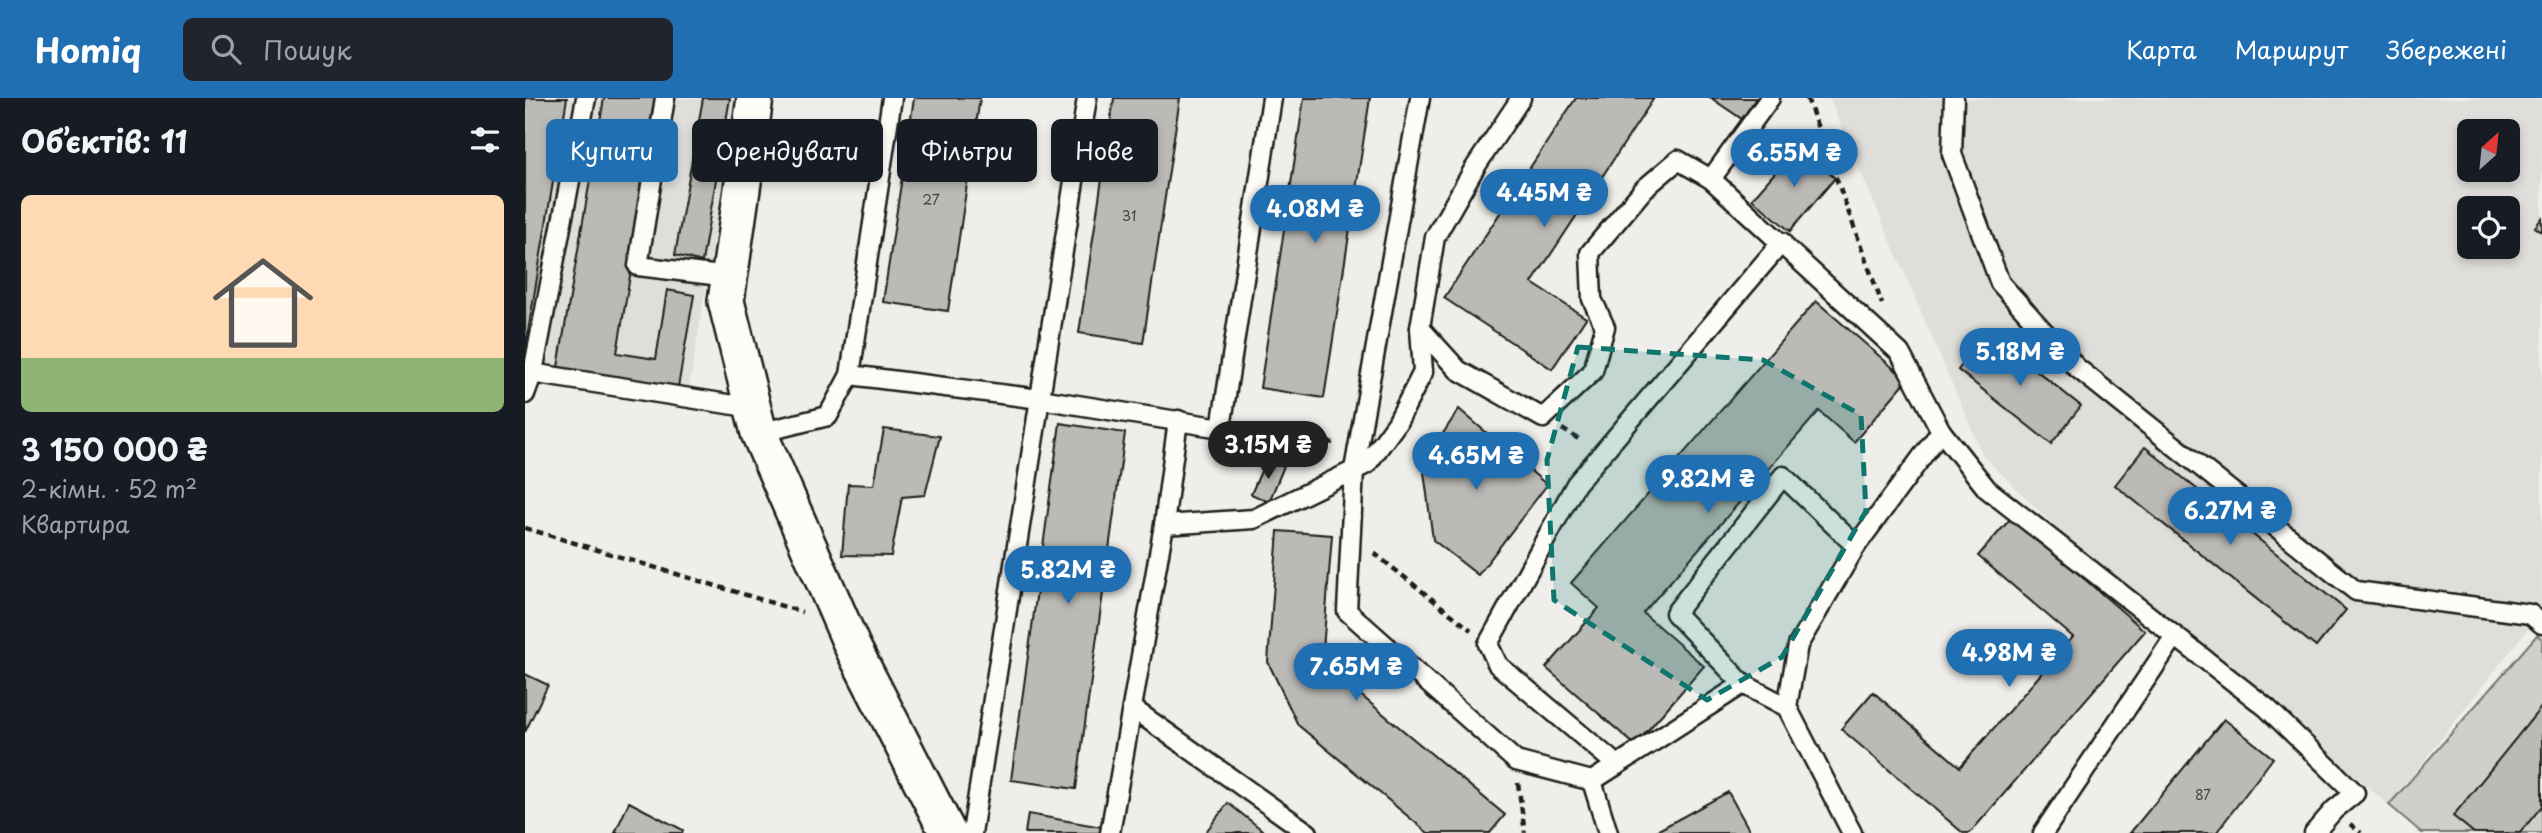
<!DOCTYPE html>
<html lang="uk">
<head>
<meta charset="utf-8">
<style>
	body { margin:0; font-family:"Playpen Sans",sans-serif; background:#20242c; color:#f1f3f6; height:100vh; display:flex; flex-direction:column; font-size:26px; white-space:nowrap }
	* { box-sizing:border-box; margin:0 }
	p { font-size:23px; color:#9ea1a6 }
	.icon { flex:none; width:38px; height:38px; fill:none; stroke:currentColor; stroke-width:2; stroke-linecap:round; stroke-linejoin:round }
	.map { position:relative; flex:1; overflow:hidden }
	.sheet { display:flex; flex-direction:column; background:#171b24; width:525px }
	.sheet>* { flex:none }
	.guide { position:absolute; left:21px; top:21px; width:665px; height:63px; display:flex; gap:14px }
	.needle { width:46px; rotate:27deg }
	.fabs { position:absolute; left:1932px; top:21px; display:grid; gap:14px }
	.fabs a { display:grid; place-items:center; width:63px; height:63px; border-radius:10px; background:#171b24; box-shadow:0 4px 10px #0003; font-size:35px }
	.price { position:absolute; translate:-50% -60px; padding:0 16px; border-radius:24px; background:#1f6fb2; color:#fff; font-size:23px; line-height:46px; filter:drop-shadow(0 2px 4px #0008) }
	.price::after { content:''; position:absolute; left:50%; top:42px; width:21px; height:16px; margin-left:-10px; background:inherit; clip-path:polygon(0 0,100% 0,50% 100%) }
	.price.active { background:#222; color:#fff }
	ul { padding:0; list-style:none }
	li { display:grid; align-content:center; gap:14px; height:371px; padding:0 21px }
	li span { display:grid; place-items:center; height:217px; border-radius:10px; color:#555 }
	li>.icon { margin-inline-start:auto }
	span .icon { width:126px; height:126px; fill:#fffc; stroke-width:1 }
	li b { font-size:30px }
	h2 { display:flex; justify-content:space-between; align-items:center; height:84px; padding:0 21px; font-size:30px }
	.pill { padding:0 24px; border-radius:10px; background:#171b24; box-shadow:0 4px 10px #0003; font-size:24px; line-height:63px }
	.pill.active { background:#1f6fb2; color:#fff }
	header { display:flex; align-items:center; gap:42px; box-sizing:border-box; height:98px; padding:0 35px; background:#1f6fb2; color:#fff }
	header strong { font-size:33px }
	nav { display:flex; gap:38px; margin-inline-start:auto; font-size:24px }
	.search { width:490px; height:63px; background:#20242c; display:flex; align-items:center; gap:18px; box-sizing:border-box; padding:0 24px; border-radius:10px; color:#9ea1a6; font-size:26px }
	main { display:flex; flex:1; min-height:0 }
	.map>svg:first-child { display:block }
	.built { fill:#e0deda; fill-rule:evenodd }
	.green { fill:#d0cfcc; stroke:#767674; stroke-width:2 }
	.building { fill:#bbbab6; stroke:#1c1c1c; stroke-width:2 }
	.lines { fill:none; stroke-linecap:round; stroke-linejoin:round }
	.service-casing { stroke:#1c1c1c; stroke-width:23 }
	.minor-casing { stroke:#1c1c1c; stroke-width:40 }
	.path { stroke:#1c1c1c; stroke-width:4.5; stroke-dasharray:7 5; stroke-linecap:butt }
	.service { stroke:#fdfcf7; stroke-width:18 }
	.minor { stroke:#fdfcf7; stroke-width:35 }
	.marked { fill:#0f766e; fill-opacity:0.2; stroke:#0f766e; stroke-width:5; stroke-dasharray:14 9; stroke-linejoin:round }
	.labels { text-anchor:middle; stroke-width:6; stroke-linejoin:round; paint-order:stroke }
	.number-label { font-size:14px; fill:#444442 }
</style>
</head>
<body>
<header>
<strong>Homiq</strong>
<div class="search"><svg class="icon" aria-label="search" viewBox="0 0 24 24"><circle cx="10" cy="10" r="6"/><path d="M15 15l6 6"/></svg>Пошук</div>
<nav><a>Карта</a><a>Маршрут</a><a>Збережені</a></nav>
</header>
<main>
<section class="sheet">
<h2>Об’єктів: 11<svg class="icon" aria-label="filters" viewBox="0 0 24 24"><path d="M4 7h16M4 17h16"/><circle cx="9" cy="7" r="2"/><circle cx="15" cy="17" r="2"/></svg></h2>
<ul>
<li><span style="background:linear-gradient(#ffd9b3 75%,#8fb573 0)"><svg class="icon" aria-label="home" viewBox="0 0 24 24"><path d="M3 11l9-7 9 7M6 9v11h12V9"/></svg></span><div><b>3 150 000 ₴</b><p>2-кімн. · 52 m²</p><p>Квартира</p></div></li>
</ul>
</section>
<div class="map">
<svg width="2017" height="735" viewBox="0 0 2017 735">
	<rect width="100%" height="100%" fill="#f0eeea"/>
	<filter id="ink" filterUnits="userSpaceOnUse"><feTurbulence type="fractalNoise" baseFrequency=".0143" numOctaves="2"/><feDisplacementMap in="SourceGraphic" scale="14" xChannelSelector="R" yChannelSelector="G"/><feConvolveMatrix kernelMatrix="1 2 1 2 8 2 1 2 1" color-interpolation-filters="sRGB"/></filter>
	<g filter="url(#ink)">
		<g class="built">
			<path d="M0,0h212l-50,303 -162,-23z"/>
			<path d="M1304,0h713v513l-153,194 -119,-100 -192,-156 -95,-93zM1944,33h39v39h-39zM1944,110h39v39h-39z"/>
		</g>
		<path class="green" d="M2012,537l5,4v194h-120l-33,-28z"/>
		<g class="building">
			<path d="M0,0h42l-42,252z"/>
			<path d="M79,0h56l-43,255 39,6 11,-69 27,5 -16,92 -120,-20z"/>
			<path d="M178,0h27l-28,164 -27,-7z"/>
			<path d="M389,0h66l-32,213 -65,-9z"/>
			<path d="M589,0h66l-37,245 -64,-10z"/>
			<path d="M779,0h66l-46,300 -64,-10z"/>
			<path d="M1051,0h78l-122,185 54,35 -34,51 -108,-71z"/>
			<path d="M1186,0h45l-14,21z"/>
			<path d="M1273,48l37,32 -45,53 -38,-32z"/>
			<path d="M2017,120v14l-7,-5z"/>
			<path d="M1291,203l91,79 -53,62 -35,-31 -176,202 61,53 -69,79 -89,-77 53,-60 -28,-25z"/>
			<path d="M1463,234l93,74 -30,38 -93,-74z"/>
			<path d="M934,311l88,76 -69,90 -45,-35 -10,-76z"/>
			<path d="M535,325l65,10 -49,356 -65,-9z"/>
			<path d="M359,331l56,7 -15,59 -23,2 -11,59 -49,-1 6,-71 26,1z"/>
			<path d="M1620,349l201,163 -30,37 -201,-162z"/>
			<path d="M741,362l18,6 -15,36 -18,-8z"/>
			<path d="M1487,419l133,114 -175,202h-7l-122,-104 32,-37 87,75 113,-130 -95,-81z"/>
			<path d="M753,433l54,4 -10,128 183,152 -15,18h-62l-130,-108 -30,-63z"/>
			<path d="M0,576l23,11 -23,47z"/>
			<path d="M2017,608v100l-22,27h-46l-21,-17z"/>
			<path d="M1699,621l49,39 -57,75h-86z"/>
			<path d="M1203,694l23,41h-98z"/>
			<path d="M104,704l54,28 -1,3h-67z"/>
			<path d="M703,705l38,30h-61z"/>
			<path d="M503,716l74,13 -1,6h-76z"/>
		</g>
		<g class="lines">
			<g class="service-casing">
				<g id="service">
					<path d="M140,0l-27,168 91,11"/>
					<path d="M895,0l-66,372 -7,141 169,150 76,20 25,-16"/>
					<path d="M1429,0l-2,56 48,129 76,84 280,224 174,23 12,10"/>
					<path d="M1186,81l189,174 41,78 -85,115 -58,99 -11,62"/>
					<path d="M1257,144l-206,242 -88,160 10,21 119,100 126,-81 44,23 65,126"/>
					<path d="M895,230l38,42 85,48 50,-47 12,-44 -13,-28 -2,-46 54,-64 34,-29 33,19 59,-81"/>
					<path d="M0,274l228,36"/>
					<path d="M325,277l190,24 181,29 51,-330"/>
					<path d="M0,296l8,-22 53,-274"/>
					<path d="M1416,333l46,58 280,219 88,85 -21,17 -20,23"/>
					<path d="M234,335l69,-17 22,-41 42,-277"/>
					<path d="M639,427l90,-6 113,-55 30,-41 26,-51 -3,-44 15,-91 39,-68 47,-71"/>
					<path d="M1218,586l-68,-71 108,-137 73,70"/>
					<path d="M607,610l176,125"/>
					<path d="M1067,683l16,52"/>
					<path d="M447,735l115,-735"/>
					<path d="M585,735l54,-308 14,-105"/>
					<path d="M1518,735l132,-197"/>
				</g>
			</g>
			<g class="minor-casing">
				<path id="minor" d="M230,0l-29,203 33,132 94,215 95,185"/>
			</g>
			<g class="path">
				<path d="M1282,0l75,206"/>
				<path d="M1037,331l20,12"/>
				<path d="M718,333l92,12"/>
				<path d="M0,430l277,84"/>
				<path d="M849,455l97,77"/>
				<path d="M993,685l7,50"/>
				<path d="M1825,726l11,9"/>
			</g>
			<use href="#service" class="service"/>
			<use href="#minor" class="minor"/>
		</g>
	</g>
	<path class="marked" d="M1053,249l185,13 98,55 5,96 -84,146 -75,43 -153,-100 -7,-140z"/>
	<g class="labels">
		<g class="number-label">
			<text x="406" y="107">27</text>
			<text x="604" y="123">31</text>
			<text x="1678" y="702">87</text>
		</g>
	</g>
</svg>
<div class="fabs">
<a><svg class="needle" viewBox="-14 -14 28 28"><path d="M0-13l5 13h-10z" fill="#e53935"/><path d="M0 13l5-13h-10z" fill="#9ea1a6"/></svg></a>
<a><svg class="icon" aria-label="locate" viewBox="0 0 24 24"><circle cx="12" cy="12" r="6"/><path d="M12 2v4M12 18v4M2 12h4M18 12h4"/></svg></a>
</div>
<b class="price" style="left:1269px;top:91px">6.55M ₴</b>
<b class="price" style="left:1019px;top:131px">4.45M ₴</b>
<b class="price" style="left:790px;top:147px">4.08M ₴</b>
<b class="price" style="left:1495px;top:290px">5.18M ₴</b>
<b class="price active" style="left:743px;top:383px">3.15M ₴</b>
<b class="price" style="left:951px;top:394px">4.65M ₴</b>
<b class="price" style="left:1183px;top:417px">9.82M ₴</b>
<b class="price" style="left:1705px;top:449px">6.27M ₴</b>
<b class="price" style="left:543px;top:508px">5.82M ₴</b>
<b class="price" style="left:1484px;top:591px">4.98M ₴</b>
<b class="price" style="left:831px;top:605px">7.65M ₴</b>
<div class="guide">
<a class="pill active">Купити</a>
<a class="pill">Орендувати</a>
<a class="pill">Фільтри</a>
<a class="pill">Нове</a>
</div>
</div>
</main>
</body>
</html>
